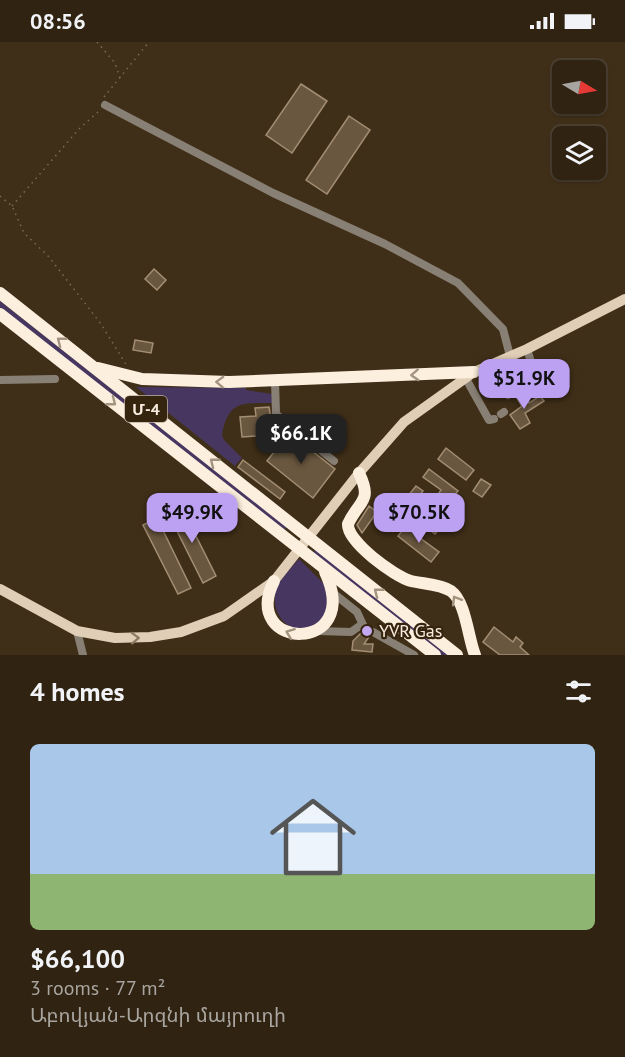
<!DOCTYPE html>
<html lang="en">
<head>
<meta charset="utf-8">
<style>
	body { margin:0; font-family:"PT Sans","Noto Sans Armenian",sans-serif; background:#382b1b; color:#f1f3f6; height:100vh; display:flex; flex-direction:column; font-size:22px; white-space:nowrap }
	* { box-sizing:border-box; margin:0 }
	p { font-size:20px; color:#a8a49f }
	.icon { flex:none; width:33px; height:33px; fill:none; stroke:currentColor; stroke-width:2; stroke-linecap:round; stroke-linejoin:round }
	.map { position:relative; height:613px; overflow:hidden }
	.side { display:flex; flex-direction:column; background:#302312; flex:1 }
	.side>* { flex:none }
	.needle { width:39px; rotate:100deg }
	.tools { position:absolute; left:552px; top:18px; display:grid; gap:12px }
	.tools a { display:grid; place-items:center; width:54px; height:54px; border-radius:9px; background:#302312; box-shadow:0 2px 4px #0004,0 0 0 2px #4b4032; font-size:30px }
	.price { position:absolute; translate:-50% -51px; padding:0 14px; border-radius:12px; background:#bca0f2; color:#111; font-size:20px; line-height:39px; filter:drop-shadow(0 2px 3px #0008) }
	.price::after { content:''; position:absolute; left:50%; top:36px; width:18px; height:14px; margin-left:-9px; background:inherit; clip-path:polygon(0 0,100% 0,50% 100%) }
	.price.current { background:#222; color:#fff }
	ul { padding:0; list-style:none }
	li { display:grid; align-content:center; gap:12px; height:318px; padding:0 30px }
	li+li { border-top:2px solid #4b4032 }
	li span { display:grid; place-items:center; height:186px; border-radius:9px; color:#555 }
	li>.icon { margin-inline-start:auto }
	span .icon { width:108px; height:108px; fill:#fffc; stroke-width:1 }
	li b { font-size:26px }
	h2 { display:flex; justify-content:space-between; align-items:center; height:72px; padding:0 30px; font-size:26px }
	.status { display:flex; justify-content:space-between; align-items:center; height:42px; padding:0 30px; background:#302312; direction:ltr }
	.status svg { height:16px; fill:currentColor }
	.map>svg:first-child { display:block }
	.green { fill:#47365f }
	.building { fill:#6a573f; stroke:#a38e74; stroke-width:1.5 }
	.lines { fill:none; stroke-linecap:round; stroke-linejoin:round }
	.path { stroke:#7a6a56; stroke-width:1.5; stroke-dasharray:1.5 4.5; stroke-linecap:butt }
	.minor { stroke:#898075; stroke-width:8 }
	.major { stroke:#e1ceb7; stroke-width:10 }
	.highway { stroke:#fcefde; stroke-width:12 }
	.oneway { stroke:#a39480 }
	.oneway2 { stroke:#8c7a62 }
	.poi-dot { fill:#c4a7f1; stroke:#36250e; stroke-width:2 }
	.labels { text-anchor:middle; stroke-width:4.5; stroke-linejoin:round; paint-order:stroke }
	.shield { fill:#36250e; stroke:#beb1a1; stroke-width:1.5 }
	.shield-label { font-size:16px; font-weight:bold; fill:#f9ede0 }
	.poi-label { font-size:18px; fill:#f9ede0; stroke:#36250e; text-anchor:start }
</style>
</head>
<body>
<div class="status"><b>08:56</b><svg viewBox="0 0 49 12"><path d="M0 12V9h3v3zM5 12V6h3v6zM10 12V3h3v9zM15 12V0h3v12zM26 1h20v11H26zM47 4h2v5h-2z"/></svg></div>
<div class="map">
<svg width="625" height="613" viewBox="0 0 625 613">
	<rect width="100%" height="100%" fill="#402f18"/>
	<g class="green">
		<path d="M0,259l287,226 -3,3 -284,-222z"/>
		<path d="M136,345l110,1v2l26,4 1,9c-30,0 -45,-3 -51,32l2,5 18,18 -7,8z"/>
		<path d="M316,507l133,106h-8l-128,-102z"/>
		<path d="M299,517l27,27 2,24c-4,4 -8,12 -12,14 -27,17 -50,-14 -38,-40 5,-9 14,-17 21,-25z"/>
	</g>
	<g class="building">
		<path d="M301,42l26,17 -35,52 -26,-18z"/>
		<path d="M349,74l21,14 -43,64 -21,-14z"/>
		<path d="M154,227l12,11 -9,10 -12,-11z"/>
		<path d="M135,298l18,3 -2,10 -18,-3z"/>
		<path d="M523,351l6,10 11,-7 4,5 -19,12 5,10 -10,6 -10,-14 12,-9 -6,-9z"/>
		<path d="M269,365l6,34 -18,1v-6l-15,1 -2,-20 16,-1 -1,-8z"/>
		<path d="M289,391l46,36 -22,29 -46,-37z"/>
		<path d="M446,406l28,22 -8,10 -28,-21z"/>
		<path d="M243,418l42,32 -5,7 -42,-32z"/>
		<path d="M429,427l29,22 -8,10 -11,-8 2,-3 -18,-13z"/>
		<path d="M481,437l10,6 -9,12 -9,-6z"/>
		<path d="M416,444l7,5 -3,4 28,23 -13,16 -36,-27z"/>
		<path d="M181,464l35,70 -13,7 -35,-70z"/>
		<path d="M369,464l8,6 -15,21 -5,-8z"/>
		<path d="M157,476l34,70 -13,6 -35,-69z"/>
		<path d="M405,485l34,25 -8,10 -33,-26z"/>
		<path d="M494,585l19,15 3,-5 7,6 -3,4 9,8h-29l-17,-13z"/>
		<path d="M361,591h6l2,4 -5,7h9l-1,8 -20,-2 1,-9z"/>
	</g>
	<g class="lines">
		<g class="path">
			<path d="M97,0l18,21 5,15"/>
			<path d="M104,55l45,-55"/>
			<path d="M0,154l12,10 12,27 25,24 52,67 26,42"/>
			<path d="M12,164l67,-77 20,-18"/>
		</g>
		<g class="minor">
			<path d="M105,63l168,88 112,51 73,39 45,46 7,27"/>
			<path d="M484,325l24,28 5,-3"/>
			<path d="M465,335l24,43 5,-1"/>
			<path d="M0,338l55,-1"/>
			<path d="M275,339l1,33 58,47"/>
			<path d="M519,346l17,-10 -9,-29"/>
			<path d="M501,372l3,-2"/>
			<path d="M333,551l24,19 7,15"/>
			<path d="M77,589l6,24"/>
			<path d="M318,589l33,1 10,-7"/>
			<path d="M373,590l41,23"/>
		</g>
		<path class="major" d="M0,547l77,42 38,7 35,-1 31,-5 43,-16 50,-35 85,-108 45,-51 70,-50 53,-23 98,-50"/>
		<g class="highway">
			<path d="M0,251l457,362"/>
			<path d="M0,272l435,341"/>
			<path d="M98,326l44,11 87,3 245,-10"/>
			<path d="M359,431c14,29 0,27 -11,51 -1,18 46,52 63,57 12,3 29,3 40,10 15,11 17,47 24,64"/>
			<path d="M274,539c-35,70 90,74 51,-9"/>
		</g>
	</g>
	<defs><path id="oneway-chevron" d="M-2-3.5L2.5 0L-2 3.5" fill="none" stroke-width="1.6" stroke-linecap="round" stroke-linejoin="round" transform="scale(1.5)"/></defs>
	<g class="oneway">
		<use href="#oneway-chevron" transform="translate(61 299) rotate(-142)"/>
		<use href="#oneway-chevron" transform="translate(415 333) rotate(177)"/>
		<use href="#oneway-chevron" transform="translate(220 340) rotate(-178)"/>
		<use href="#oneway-chevron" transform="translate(112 360) rotate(38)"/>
		<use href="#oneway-chevron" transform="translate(214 420) rotate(-142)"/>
		<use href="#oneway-chevron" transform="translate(378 550) rotate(-142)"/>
		<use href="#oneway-chevron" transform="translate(456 558) rotate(-121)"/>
		<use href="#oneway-chevron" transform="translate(290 591) rotate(-159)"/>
	</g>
	<use class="oneway2" href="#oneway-chevron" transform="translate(135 596) rotate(-2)"/>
	<circle class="poi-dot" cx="367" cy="589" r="6"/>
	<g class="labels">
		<rect class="shield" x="125" y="354" width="42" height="26" rx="4.5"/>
		<g class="shield-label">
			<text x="146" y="373">Մ-4</text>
		</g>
		<g class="poi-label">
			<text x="379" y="595">YVR Gas</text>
		</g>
	</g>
</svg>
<div class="tools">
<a><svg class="needle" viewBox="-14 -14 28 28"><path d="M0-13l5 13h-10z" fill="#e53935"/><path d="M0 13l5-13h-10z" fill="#a8a49f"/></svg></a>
<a><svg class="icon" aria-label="layers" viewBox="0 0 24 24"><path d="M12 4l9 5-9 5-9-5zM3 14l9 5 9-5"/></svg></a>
</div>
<b class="price" style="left:524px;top:368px">$51.9K</b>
<b class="price current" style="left:301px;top:423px">$66.1K</b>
<b class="price" style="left:192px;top:502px">$49.9K</b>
<b class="price" style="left:419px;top:502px">$70.5K</b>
</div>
<section class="side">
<h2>4 homes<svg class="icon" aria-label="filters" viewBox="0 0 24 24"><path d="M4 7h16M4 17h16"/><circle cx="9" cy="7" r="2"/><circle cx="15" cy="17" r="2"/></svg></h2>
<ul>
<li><span style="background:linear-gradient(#a9c7e8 70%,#8fb573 0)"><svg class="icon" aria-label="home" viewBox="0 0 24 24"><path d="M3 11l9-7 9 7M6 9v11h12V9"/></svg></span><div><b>$66,100</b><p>3 rooms · 77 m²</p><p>Աբովյան-Արզնի մայրուղի</p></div></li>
</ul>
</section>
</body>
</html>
